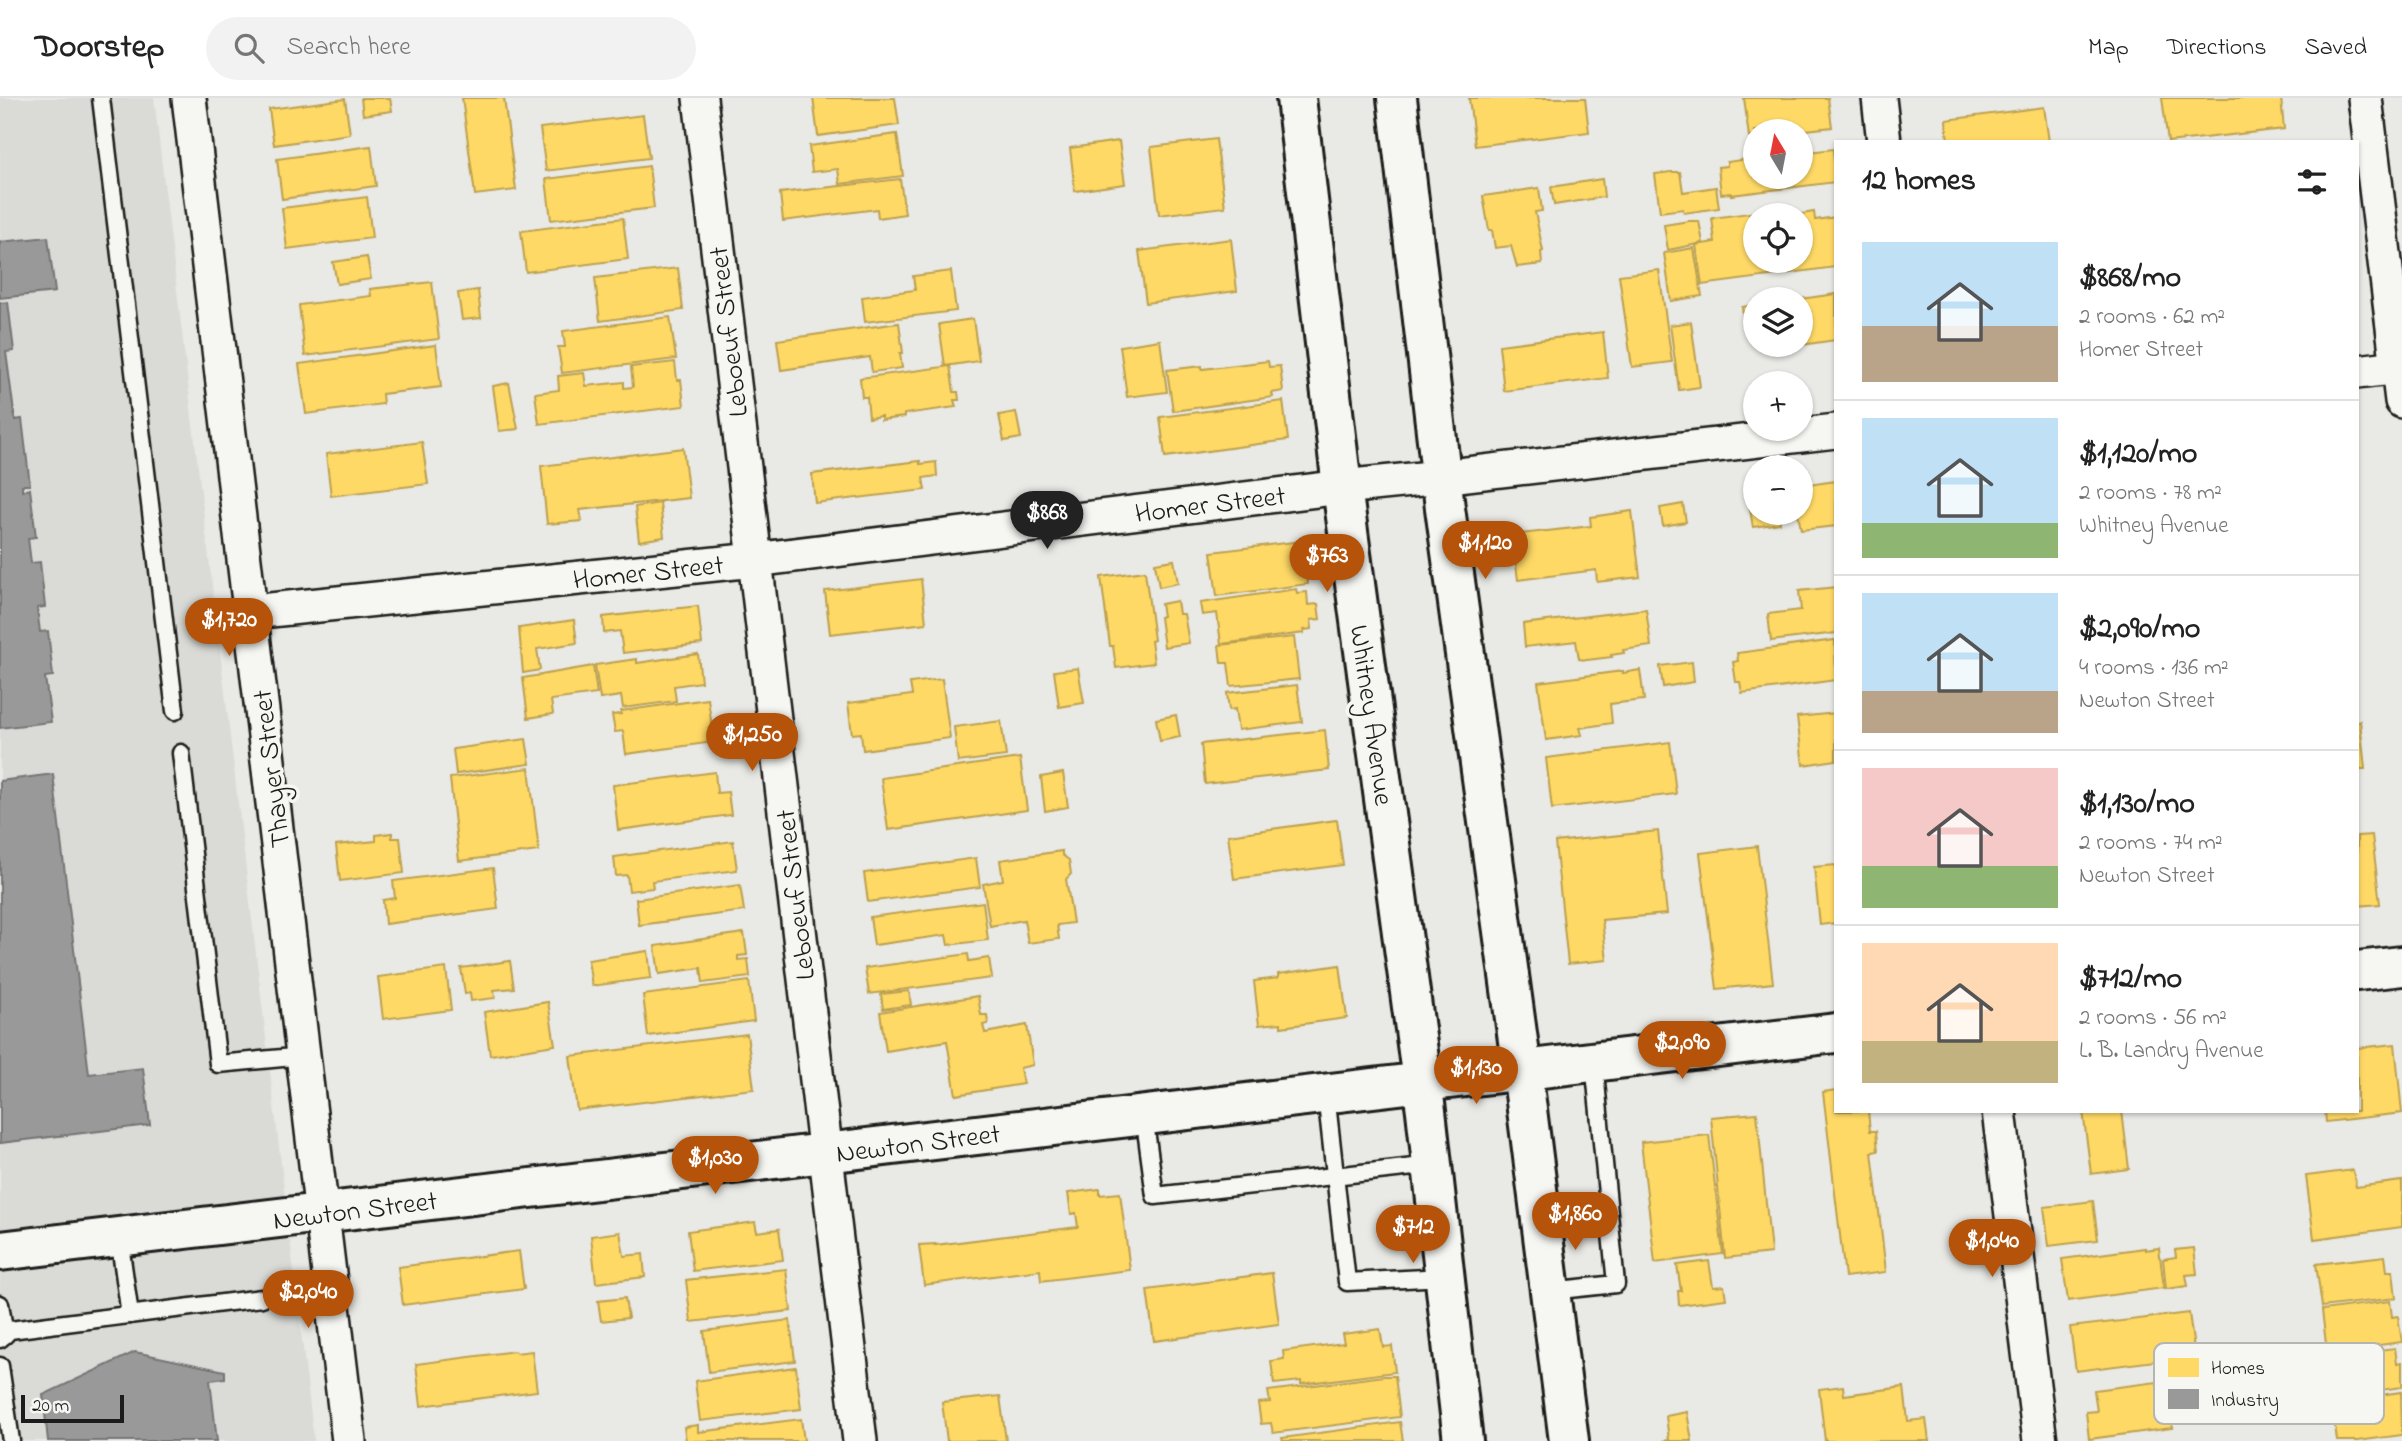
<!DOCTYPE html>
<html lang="en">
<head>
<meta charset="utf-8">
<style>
	body { margin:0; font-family:"Indie Flower",sans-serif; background:#f2f2f2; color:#222; height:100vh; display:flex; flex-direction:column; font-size:26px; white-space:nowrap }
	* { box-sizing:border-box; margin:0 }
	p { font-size:23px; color:#767676 }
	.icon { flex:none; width:38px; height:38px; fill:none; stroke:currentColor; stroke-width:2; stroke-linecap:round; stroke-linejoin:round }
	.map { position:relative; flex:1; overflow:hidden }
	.sheet { position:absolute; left:1834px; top:42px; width:525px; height:973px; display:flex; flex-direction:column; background:#fff; border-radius:0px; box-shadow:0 2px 5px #0004 }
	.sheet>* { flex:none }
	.needle { width:46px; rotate:350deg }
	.fabs { position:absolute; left:1743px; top:21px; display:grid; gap:14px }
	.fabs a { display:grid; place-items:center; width:70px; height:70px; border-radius:50%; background:#fff; box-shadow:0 2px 5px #0004; font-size:35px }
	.scale { position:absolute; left:21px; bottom:18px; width:103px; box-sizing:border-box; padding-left:7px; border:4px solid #1c1c1c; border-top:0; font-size:19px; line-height:24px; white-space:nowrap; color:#1c1c1c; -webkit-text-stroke:5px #f6f6f2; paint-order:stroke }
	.price { position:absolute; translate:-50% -60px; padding:0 16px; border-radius:24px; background:#b45309; color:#fff; font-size:23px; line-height:46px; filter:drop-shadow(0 2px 4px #0008) }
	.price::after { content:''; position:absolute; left:50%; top:42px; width:21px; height:16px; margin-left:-10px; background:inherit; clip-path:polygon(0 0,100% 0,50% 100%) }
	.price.active { background:#222; color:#fff }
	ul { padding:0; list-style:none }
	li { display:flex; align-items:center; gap:21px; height:175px; padding:0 28px }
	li+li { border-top:2px solid #e0e0e0 }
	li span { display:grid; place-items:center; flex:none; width:196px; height:140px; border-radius:0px; color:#555 }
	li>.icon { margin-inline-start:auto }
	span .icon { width:84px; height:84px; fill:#fffc; stroke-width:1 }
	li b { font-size:30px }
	h2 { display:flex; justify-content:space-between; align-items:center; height:84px; padding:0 28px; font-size:30px }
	header { display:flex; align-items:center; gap:42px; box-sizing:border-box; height:98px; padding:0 35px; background:#fff; border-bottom:2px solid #e0e0e0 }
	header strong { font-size:33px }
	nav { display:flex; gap:38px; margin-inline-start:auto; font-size:24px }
	.search { width:490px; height:63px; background:#f2f2f2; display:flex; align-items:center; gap:18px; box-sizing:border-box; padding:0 24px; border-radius:38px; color:#767676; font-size:26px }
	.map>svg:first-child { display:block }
	.built { fill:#dadad6 }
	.homes { fill:#ffd966; stroke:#bba050; stroke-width:2 }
	.industry { fill:#999; stroke:#747474; stroke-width:2 }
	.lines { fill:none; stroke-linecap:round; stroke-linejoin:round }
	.service-casing { stroke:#1c1c1c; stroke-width:21 }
	.minor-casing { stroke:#1c1c1c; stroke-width:38 }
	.tertiary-casing { stroke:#1c1c1c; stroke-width:44 }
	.secondary-casing { stroke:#1c1c1c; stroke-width:44 }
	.service { stroke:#f6f6f2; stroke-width:16 }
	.minor { stroke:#f6f6f2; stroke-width:33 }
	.tertiary { stroke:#f6f6f2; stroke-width:38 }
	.secondary { stroke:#f6f6f2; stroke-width:38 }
	.labels { text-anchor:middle; stroke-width:7; stroke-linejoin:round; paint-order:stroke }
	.street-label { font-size:28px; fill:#1c1c1c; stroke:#f6f6f2 }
	.key { fill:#f6f6f2; stroke:#b5b5b2; stroke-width:2 }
	.key-label { font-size:19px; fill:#1c1c1c }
</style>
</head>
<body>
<header>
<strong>Doorstep</strong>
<div class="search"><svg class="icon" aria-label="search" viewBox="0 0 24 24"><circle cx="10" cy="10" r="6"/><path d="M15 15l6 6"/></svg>Search here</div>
<nav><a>Map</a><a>Directions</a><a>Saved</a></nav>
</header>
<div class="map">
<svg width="2402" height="1343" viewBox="0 0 2402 1343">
	<rect width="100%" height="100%" fill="#e9e9e5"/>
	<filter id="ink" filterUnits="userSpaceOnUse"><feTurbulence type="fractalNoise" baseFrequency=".0143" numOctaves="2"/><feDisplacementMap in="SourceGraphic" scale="14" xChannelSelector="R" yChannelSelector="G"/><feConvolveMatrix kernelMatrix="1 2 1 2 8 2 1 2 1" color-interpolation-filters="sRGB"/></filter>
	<g filter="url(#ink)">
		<path class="built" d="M0,0h154l160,1343h-314z"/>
		<g class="homes">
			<path d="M361,0h29l2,13 -29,4z"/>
			<path d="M462,0h42l12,92 -41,5z"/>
			<path d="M813,0h82l4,27 -81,11z"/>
			<path d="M1469,0h116l4,34 -114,14z"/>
			<path d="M1744,0h84l4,29 -35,4h-42v6h-6z"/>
			<path d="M2162,0h119l3,31 -116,13z"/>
			<path d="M345,1l5,35 -76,11 -5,-36z"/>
			<path d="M2044,9l5,35h-101l-2,-22z"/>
			<path d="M643,17l6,43 -103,13 -6,-43z"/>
			<path d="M897,36l6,42 -63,8 -2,-15 -26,3 -3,-26z"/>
			<path d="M1216,41l9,68 -66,8 -8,-68z"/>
			<path d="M1119,43l6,43 -50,7 -5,-43z"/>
			<path d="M371,48l5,40 -94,13 -5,-40z"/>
			<path d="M1833,51l3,33 -105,13v-2l-10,1 -3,-27 9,-1v-4l28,-4v19h46v-24z"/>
			<path d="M649,68l5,42 -103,12 -5,-41z"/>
			<path d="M1671,74h9l3,20 33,-5 3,21 -35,5 -1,-4 -23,3 -5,-38z"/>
			<path d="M900,81l5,35 -27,4 -1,-9 -94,12 -3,-28z"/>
			<path d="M1602,81l2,18 -50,8 -3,-18z"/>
			<path d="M1539,90l3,23 -7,1 8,39 -2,1 1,12 -25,3 -6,-21 -16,2 -3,-18h-3l-6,-34z"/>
			<path d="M367,99l5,41 -85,11 -5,-41z"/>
			<path d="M1771,112l1,5h-17v46h46v-46h-5l18,-3 1,8 21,-3v50l-134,18 -6,-40 19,-3 -3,-24z"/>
			<path d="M623,120l5,41 -102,13 -5,-41z"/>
			<path d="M1689,123h10l4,22 -35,7 -4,-25z"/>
			<path d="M1231,141l6,52 -91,12 -7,-52z"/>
			<path d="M1694,150l8,48 -31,5 -7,-48z"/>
			<path d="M367,159l4,22 -34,5 -4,-22z"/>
			<path d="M678,170l5,42 -83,11 -5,-43z"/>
			<path d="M1659,172l13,92 -40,5 -13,-92z"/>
			<path d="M951,173l5,40 -91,11 -3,-25 53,-7 -2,-14z"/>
			<path d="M432,184l7,57 -134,17 -6,-51 72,-9 -1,-7z"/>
			<path d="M478,192l3,28 -19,2 -4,-27z"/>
			<path d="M1836,196v46l-35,5 -1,-46z"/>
			<path d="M1755,207v26l-10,1 -3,-25z"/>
			<path d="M670,219l6,42 -114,14 -4,-26h7l-2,-16z"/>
			<path d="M973,221l6,42 -34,5 -6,-42z"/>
			<path d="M1691,224l9,65 -21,3 -9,-65z"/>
			<path d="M899,225l4,30h-3l2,15 -30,4 -2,-15 -89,13 -4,-30z"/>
			<path d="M1603,234l5,46 -104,13 -5,-46z"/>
			<path d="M1160,242l7,52 -40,5 -7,-51z"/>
			<path d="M436,247l5,42 -59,7 1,10 -77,10 -7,-50z"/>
			<path d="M1268,263l1,6 11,-1 3,25 -11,2 1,4 -100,14 -6,-41 35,-4v3z"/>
			<path d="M675,264l2,18h4l3,26 -145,18 -4,-31 24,-3 -1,-14 26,-3 2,13 38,-4v6l9,-1 -2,-20z"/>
			<path d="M950,268l4,26h4l1,8h-5l2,7 -52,7v3l-23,3v-4l-12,2 -2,-21h-5l-2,-19z"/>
			<path d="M509,285l9,46 -19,2 -6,-45z"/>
			<path d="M1283,303l5,39 -123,17 -5,-40z"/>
			<path d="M1016,314l5,26 -17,3 -5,-26z"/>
			<path d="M422,344l6,42 -97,12 -5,-42z"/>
			<path d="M683,350l6,50 -109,12 2,11 -35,3 -6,-58z"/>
			<path d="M920,363v3l16,-2 1,14 -14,2 2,12 -110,13 -3,-29z"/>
			<path d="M1836,383v45l-35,4 -3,-17h3v-27z"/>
			<path d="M1755,392v23h24l1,10 -27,4 -6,-35z"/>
			<path d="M660,405l4,34 -25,4 -4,-34z"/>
			<path d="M1683,406l3,18 -23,4 -3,-18z"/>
			<path d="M1632,413l8,66 -43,5 -1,-12 -78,10 -6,-45 79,-9 -1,-9z"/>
			<path d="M1302,443l6,43 -91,12 -6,-44z"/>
			<path d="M1174,462l4,23 -19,4 -4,-24z"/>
			<path d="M1145,473l9,69 -3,1 3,22 -38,5 -3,-22h-3l-9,-69z"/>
			<path d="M921,481l5,44 -96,11 -5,-43z"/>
			<path d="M1836,489v46l-65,8 -3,-27 33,-4 -2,-19z"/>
			<path d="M1296,491l1,4 10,-1 1,13 10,-1 2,15 -9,1 1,9 -8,1v3l-83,11 -4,-31 -15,2 -2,-12z"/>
			<path d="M1177,503l2,13h5l5,29 -25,4 -4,-30 3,-1 -2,-12z"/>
			<path d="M698,508l4,38 -79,9 -3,-22 -16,2 -1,-16z"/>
			<path d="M1646,511l5,37 -28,4 1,3 -13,2 1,2 -25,3 -8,-1 -3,-18 -51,6 -2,-23z"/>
			<path d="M574,522l3,23 -40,6 3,21 -17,3 -4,-45z"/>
			<path d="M1294,539l5,42 -68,7 -3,-23h-7l-2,-18z"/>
			<path d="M1835,542l1,40 -94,13 -2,-11h-4l-3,-20 5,-1 -1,-8z"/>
			<path d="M698,556l3,28 -27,4 2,15 -53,7 -2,-12 -21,3 -5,-34 42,-6v4z"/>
			<path d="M1692,564l2,20 -31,5 -3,-21z"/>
			<path d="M593,568l4,28 -46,6 2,14 -25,4 -5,-40z"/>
			<path d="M1078,570l6,35 -25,4 -5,-36z"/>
			<path d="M1640,572l4,30 -34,4 2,19 -32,5 2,7 -36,5 -8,-58 85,-11v2z"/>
			<path d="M942,581l8,59 -87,12 -2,-17 -9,1 -4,-31 64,-8 -2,-12z"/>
			<path d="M1297,587l5,37 -64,8 -3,-21 -6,1 -2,-17z"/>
			<path d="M708,601l6,43 -88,12 -3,-23 -8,1 -3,-17 9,-1v-3z"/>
			<path d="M1836,615v47l-33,5 -6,-48z"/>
			<path d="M1176,617l4,22 -20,4 -4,-22z"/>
			<path d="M1001,623l5,35 -48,6 -4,-35z"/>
			<path d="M2360,623l5,48h-8v-47z"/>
			<path d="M1325,632l4,40 -124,14 -4,-40z"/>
			<path d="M526,641l4,25 -74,10 -3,-25z"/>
			<path d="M1670,644l6,52 -124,15 -6,-51z"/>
			<path d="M1020,660l7,52 -139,20 -7,-52z"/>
			<path d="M529,670l10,83 -80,10 -9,-83z"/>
			<path d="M715,674l2,21 11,-1 3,23 -113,15 -5,-45z"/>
			<path d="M1063,675l5,34 -23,4 -4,-34z"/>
			<path d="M1337,722l6,45 -109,14 -6,-44z"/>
			<path d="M1658,733l9,83 -65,6 5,40 -39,4 -13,-122z"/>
			<path d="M392,735v5h8l4,35 -64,8 -4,-36 40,-4v-6z"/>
			<path d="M2372,737l8,69 -23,2v-70z"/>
			<path d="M733,743l4,29 -85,11 1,7 -24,3 -2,-16 -11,1 -2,-19z"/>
			<path d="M1757,748l16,137 -56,6 -17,-136z"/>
			<path d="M1062,753v4l7,5 2,14 -5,5 7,44 -16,2 2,14 -31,4 -4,-23 -34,6 -7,-42 20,-4 -3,-20z"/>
			<path d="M976,760l4,29 -112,15 -4,-29z"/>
			<path d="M1836,767v58l-16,2 -6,-58z"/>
			<path d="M493,770l5,41 -113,15 -2,-24 12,-2 -2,-17z"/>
			<path d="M740,787l4,26 -105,14 -3,-26z"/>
			<path d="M983,804l5,38 -40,5 -2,-10 -72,10 -4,-28z"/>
			<path d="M744,835l3,22 -9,1v4l10,-1 2,18 -47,6 -2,-15 -42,6 -4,-28z"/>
			<path d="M648,853l3,27 -59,8 -4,-26z"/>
			<path d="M968,856l1,7 20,-3 3,20 -123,16 -4,-26z"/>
			<path d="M510,863l4,27 -20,2 1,8 -24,3 -1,-8 -5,1 -4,-26z"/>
			<path d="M1340,867l7,53 -66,9v-4l-22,2 -5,-44 24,-3v-4z"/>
			<path d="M446,870l5,42 -68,9 -5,-42z"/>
			<path d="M749,883l5,40 -106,15 -5,-41z"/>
			<path d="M909,893l2,14 -28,4 -2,-15z"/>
			<path d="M978,898l3,19h6l1,9 -5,1 2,8 42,-8 6,40 -13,3 3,16 -67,11 -9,-54 -61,10 -6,-39z"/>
			<path d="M548,904l7,43 -65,10 -6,-43z"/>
			<path d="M747,936l7,55 -177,21 -7,-54z"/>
			<path d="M2395,946l7,69 -76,9 -1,-11h32v-63z"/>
			<path d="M1836,992v21h32l2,20h6l2,20 -6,1 14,120 -41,5 -22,-185z"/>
			<path d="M2083,1013h39l7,58 -38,5z"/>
			<path d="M1757,1015l14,140 -46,5 -14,-141z"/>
			<path d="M1709,1037l14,119 -68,9 -14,-121z"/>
			<path d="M2353,1072l3,17 46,-6v46l-88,12 -8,-63z"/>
			<path d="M1100,1091v6l20,-2 10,77 -89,11 -1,-11 -116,15 -5,-40 16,-1v1l143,-18 -2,-14 -5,1 -3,-21z"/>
			<path d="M2093,1103l5,39 -49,6 -5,-39z"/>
			<path d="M755,1124l2,10 22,-3 4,31 -90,11 -5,-40z"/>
			<path d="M620,1134l4,24 19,-2 2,23 -49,6 -5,-47z"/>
			<path d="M2145,1150v2l14,-2 5,40 -96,13 -6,-42z"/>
			<path d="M2194,1150l3,26 -11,1 2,11 -22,3 -3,-30 13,-2 -1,-7z"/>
			<path d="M519,1153l5,38 -121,16 -5,-38z"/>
			<path d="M2385,1158l2,15h6l3,27 -74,9 -6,-43z"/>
			<path d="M1709,1163l4,26 11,-1 2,13 -47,6 -1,-14h3l-4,-26z"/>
			<path d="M786,1171l5,42 -100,11 -5,-42z"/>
			<path d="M1272,1175l7,51 -125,17 -7,-51z"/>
			<path d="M625,1200l3,20 -27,3 -3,-20z"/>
			<path d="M2390,1203l2,16 6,-1 4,26 -75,10 -5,-42z"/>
			<path d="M2189,1215l6,43 -119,15 -6,-44z"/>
			<path d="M790,1222l5,41 -86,11 -5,-41z"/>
			<path d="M1380,1231l3,18 9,-1 3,26 -94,12v-3l-27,3 -3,-23 13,-2 -1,-8 61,-8 -2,-9z"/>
			<path d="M2395,1250l2,15 5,-1v25l-70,10 -5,-41z"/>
			<path d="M515,1253l1,2 16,-2 5,40 -116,15 -5,-42z"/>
			<path d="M796,1269l5,42 -101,12 -5,-40z"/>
			<path d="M1384,1278h11l5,41 -127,16 -2,-10 -10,1 -3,-21 12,-1 -2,-11z"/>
			<path d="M2157,1284l3,24 9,-1 3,23 -83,11 -3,-27 11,-1 -3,-21z"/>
			<path d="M1843,1288l1,9 60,-8 4,34 18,-2 3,22h-104l-6,-52z"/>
			<path d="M2401,1294l1,43 -44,6h-21l-5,-39z"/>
			<path d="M1000,1298l6,45h-59l-5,-39z"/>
			<path d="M1687,1314l5,29h-29l6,-1 -3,-24z"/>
			<path d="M801,1321l3,22h-118l-2,-14 14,-2v7z"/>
			<path d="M1400,1324l3,19h-120l-1,-3z"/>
		</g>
		<g class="industry">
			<path d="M48,139l7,55 -55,6v-56z"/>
			<path d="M0,203v2l8,-1 6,49 -8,1 9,68 7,-1 8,66h-8v6l8,-2 6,48 -8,1 3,25 9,-1 5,45 -8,1 3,24 8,-1 5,45 -8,1 6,45 -51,6z"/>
			<path d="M53,676l36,300 54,-6 7,57 -150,18v-362z"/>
			<path d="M135,1254l90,19v7l-15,2 7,61h-169l-5,-46z"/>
		</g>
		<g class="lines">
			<g class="service-casing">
				<g id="service">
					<path d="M101,0l74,613"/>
					<path d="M181,655l37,311 86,-8"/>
					<path d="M1326,996l21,188 97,-5"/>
					<path d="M1144,1017l11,81 277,-31"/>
					<path d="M119,1139l11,78"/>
					<path d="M1550,1193l66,-7 -22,-222"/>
					<path d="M0,1206l5,31"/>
					<path d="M0,1241l10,-9 252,-32"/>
					<path d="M0,1268l11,75"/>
				</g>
			</g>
			<g class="minor-casing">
				<g id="minor">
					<path d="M189,0l160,1343"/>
					<path d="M700,0l160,1343"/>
					<path d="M1879,0l5,44"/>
					<path d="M2365,0l37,303"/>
					<path d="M2357,274l42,-5"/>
					<path d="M251,514l503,-52 588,-73 99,-10 395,-46"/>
					<path d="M1999,1013l41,330"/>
				</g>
			</g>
			<g class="tertiary-casing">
				<g id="tertiary">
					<path d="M1296,0l46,389 84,624 37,330"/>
					<path d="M1397,0l48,410 77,562 47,371"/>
				</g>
			</g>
			<g class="secondary-casing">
				<g id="secondary">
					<path d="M2357,873l45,-5"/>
					<path d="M0,1153l1836,-218"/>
				</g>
			</g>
			<use href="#service" class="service"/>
			<use href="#minor" class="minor"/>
			<use href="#tertiary" class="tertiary"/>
			<use href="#secondary" class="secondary"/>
		</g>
	</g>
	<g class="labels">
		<g class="street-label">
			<text transform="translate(727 234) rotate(-97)" y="10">Leboeuf Street</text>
			<text transform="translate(1210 405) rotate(-7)" y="10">Homer Street</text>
			<text transform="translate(648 473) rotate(-6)" y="10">Homer Street</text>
			<text transform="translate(1373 617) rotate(82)" y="10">Whitney Avenue</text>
			<text transform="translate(270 671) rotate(-97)" y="10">Thayer Street</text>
			<text transform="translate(794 797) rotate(-97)" y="10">Leboeuf Street</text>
			<text transform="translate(918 1044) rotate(-7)" y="10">Newton Street</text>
			<text transform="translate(355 1111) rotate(-7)" y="10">Newton Street</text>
		</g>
	</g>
	<rect x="2154" y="1245" width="230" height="81" rx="10" class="key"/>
	<rect x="2168" y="1260" width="31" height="19" fill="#ffd966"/>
	<rect x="2168" y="1291" width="31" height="20" fill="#999"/>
	<g class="key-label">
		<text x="2211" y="1276">Homes</text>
		<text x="2211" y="1308">Industry</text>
	</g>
</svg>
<div class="fabs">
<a><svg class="needle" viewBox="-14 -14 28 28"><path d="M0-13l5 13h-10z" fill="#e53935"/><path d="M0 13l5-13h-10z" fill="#767676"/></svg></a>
<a><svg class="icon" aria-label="locate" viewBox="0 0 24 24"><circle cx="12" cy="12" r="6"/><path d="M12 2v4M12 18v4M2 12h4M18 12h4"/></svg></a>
<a><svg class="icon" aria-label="layers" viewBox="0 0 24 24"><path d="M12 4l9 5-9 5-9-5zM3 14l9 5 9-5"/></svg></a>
<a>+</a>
<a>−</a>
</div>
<div class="scale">20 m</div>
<b class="price active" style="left:1047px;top:453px">$868</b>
<b class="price" style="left:1485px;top:483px">$1,120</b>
<b class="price" style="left:1327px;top:496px">$763</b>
<b class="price" style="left:229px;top:560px">$1,720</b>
<b class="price" style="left:752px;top:675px">$1,250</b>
<b class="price" style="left:1682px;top:983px">$2,090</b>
<b class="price" style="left:1476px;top:1008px">$1,130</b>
<b class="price" style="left:715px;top:1098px">$1,030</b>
<b class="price" style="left:1575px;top:1154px">$1,860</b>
<b class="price" style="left:1413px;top:1167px">$712</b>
<b class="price" style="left:1992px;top:1181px">$1,040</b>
<b class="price" style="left:308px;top:1232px">$2,040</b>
<section class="sheet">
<h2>12 homes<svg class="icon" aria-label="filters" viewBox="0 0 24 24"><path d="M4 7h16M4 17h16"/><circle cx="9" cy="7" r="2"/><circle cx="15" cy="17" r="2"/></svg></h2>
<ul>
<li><span style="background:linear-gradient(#bfe0f5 60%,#b9a48a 0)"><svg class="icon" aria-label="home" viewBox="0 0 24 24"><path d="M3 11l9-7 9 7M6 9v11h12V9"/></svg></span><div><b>$868/mo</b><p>2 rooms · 62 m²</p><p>Homer Street</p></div></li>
<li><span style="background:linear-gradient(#bfe0f5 75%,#8fb573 0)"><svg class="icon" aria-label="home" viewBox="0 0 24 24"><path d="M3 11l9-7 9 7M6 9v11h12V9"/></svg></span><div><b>$1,120/mo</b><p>2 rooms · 78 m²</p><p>Whitney Avenue</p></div></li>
<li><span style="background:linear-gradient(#bfe0f5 70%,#b9a48a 0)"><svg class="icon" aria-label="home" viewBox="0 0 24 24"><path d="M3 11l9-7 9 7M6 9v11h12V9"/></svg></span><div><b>$2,090/mo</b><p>4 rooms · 136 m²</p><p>Newton Street</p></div></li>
<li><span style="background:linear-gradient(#f6c9c9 70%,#8fb573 0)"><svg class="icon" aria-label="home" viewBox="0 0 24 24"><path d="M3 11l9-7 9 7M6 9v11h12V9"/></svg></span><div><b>$1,130/mo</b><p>2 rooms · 74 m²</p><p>Newton Street</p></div></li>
<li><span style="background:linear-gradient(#ffd9b3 70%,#c2b280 0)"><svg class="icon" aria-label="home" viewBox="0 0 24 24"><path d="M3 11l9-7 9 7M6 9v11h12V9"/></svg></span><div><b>$712/mo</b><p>2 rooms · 56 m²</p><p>L. B. Landry Avenue</p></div></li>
</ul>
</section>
</div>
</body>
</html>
